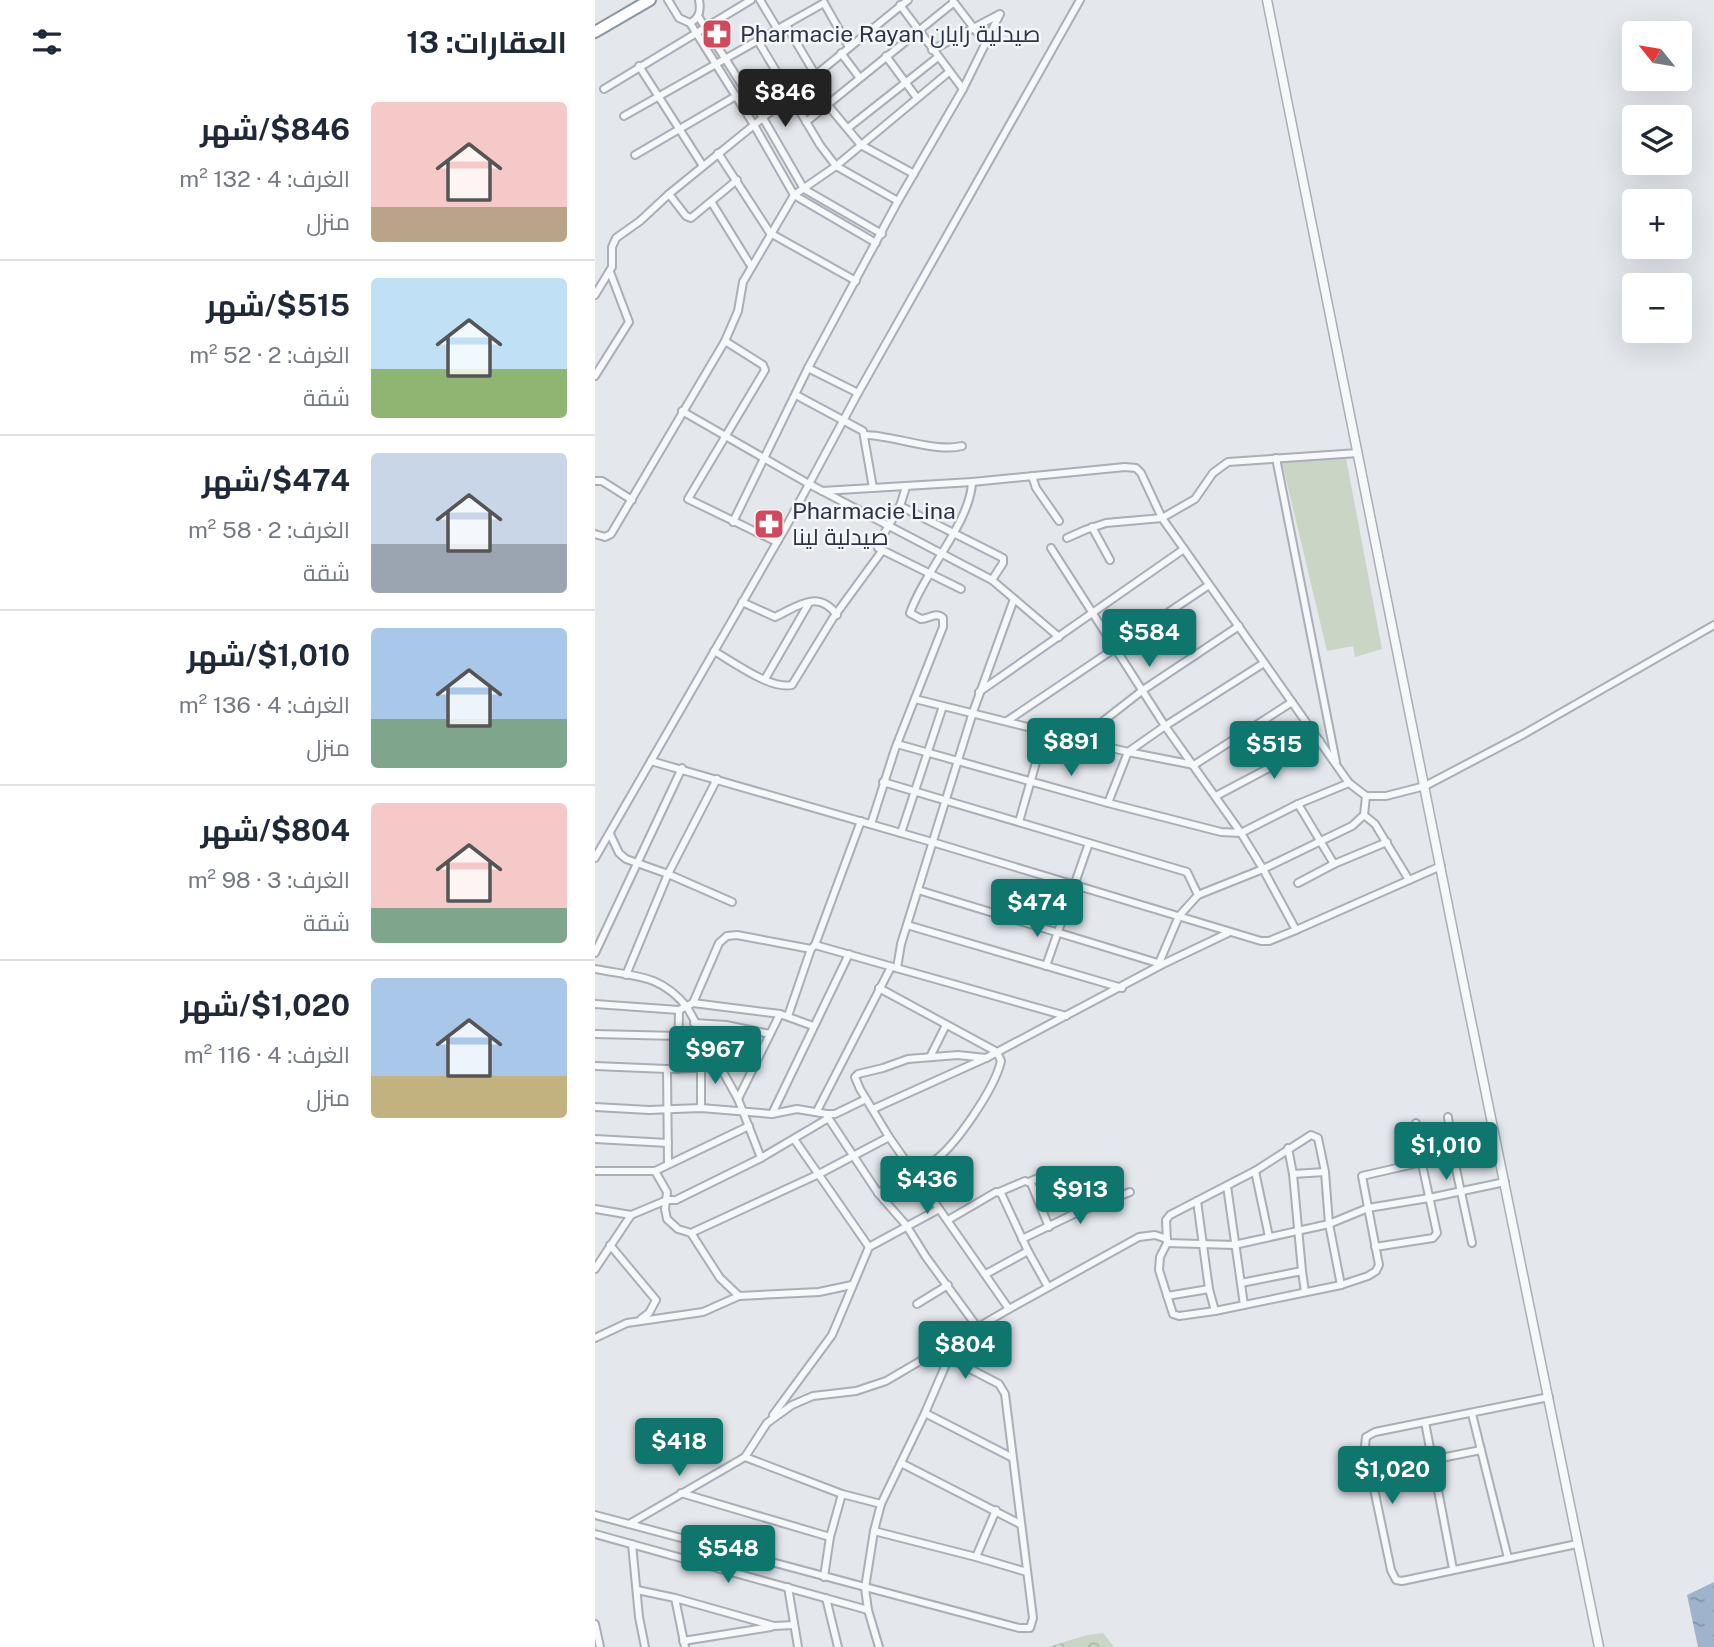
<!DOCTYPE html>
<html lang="ar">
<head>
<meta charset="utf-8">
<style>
	body { margin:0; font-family:"Public Sans",Cairo,sans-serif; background:#f2f2f3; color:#1f2937; direction:rtl; height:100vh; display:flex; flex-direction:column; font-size:26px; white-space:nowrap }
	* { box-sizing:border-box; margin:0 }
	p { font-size:23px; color:#747a83 }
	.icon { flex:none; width:38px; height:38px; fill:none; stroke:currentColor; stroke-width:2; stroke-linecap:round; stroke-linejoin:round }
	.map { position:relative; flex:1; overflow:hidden; direction:ltr }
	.details { display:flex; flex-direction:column; background:#fff; width:595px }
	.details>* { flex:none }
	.needle { width:46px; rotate:300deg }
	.tools { position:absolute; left:1027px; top:21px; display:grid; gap:14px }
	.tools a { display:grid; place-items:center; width:70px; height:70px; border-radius:7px; background:#fff; box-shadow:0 7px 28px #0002; font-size:35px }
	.price { position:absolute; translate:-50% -60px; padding:0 16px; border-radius:7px; background:#0f766e; color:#fff; font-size:23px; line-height:46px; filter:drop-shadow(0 2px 4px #0008) }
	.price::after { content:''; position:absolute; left:50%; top:42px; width:21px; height:16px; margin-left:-10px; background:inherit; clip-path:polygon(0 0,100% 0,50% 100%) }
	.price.selected { background:#222; color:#fff }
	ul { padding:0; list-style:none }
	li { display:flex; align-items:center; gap:21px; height:175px; padding:0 28px }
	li+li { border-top:2px solid #e0e1e3 }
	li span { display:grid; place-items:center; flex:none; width:196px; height:140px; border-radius:7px; color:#555 }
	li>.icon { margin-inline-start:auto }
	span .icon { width:84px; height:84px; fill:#fffc; stroke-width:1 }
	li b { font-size:30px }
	h2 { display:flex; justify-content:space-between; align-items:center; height:84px; padding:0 28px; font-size:30px }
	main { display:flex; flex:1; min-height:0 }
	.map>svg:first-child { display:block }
	.green { fill:#c9d6c5 }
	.forest { fill:url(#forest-crowns) }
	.water { fill:url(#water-ripples) }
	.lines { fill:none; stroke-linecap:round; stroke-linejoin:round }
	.minor-casing { stroke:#a9aeb7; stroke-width:10 }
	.tertiary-casing { stroke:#a9aeb7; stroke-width:11 }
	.trunk-casing { stroke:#8b94a3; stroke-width:14 }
	.minor { stroke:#f7f8fa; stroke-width:6 }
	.tertiary { stroke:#f7f8fa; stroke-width:8 }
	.trunk { stroke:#fff; stroke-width:10 }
	.labels { text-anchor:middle; stroke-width:5; stroke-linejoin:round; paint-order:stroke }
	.poi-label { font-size:23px; fill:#2b3445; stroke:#f4f6f9; text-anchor:start }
</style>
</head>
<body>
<main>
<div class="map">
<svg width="1119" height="1647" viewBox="0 0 1119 1647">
	<defs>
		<pattern id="forest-crowns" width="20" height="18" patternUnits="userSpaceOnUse" patternTransform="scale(1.75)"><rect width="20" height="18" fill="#c9d6c5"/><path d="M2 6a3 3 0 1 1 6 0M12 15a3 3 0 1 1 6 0" fill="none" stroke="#adb8ab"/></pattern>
		<pattern id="water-ripples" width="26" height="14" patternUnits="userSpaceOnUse" patternTransform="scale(1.75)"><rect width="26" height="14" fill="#9fb4cc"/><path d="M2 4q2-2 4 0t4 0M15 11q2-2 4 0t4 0" fill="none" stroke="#8293a7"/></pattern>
	</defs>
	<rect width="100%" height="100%" fill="#e4e7ec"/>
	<path class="green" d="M751,458l36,191 -27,8 -2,-11 -26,5 -45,-189z"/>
	<path class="forest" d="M508,1633l11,14h-66l39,-12z"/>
	<path class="water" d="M1119,1582v65h-16l-11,-52z"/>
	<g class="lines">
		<g class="minor-casing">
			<g id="minor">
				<path d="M73,0l11,18 11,5c10,-5 11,-13 9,-23"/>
				<path d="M165,0l18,30"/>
				<path d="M358,1l33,43"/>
				<path d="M229,3l25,44"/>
				<path d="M305,5l63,84"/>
				<path d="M103,16l65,102 41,71 78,45"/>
				<path d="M95,23l64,102 40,70 82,48"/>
				<path d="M191,25l29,49"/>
				<path d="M163,41l62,104 16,21 62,35"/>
				<path d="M246,53l18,24"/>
				<path d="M291,56l31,42"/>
				<path d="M44,66l64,100"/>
				<path d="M9,89l147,-89"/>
				<path d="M231,103l35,42 53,29"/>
				<path d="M29,116l200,-113"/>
				<path d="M211,122l147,-119"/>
				<path d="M253,128l90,-71"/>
				<path d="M123,153l52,80 86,48"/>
				<path d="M40,155l101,-59"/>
				<path d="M142,180l-46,38 -5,-2 -17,-22 239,-194"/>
				<path d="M117,203l39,63"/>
				<path d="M0,295l17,-28v-20l4,-9 24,-17 29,-27"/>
				<path d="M130,341l38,24 2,5 -77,129 89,43"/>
				<path d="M213,368l50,25"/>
				<path d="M0,376l34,-54 -19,-50"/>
				<path d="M201,395l67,36 10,57"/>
				<path d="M87,411l127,73 183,96 67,57"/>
				<path d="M270,435c27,0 72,18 97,11"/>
				<path d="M681,458l60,304"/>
				<path d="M437,476l4,12 23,33"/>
				<path d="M0,481h7l30,19"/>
				<path d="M311,487l-6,19 103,52v5l-11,17"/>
				<path d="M227,491l150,-9 153,-15 11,1 5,5 21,45 22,31 165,234 17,13h20l39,-10 99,-52 190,-109"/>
				<path d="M305,506l-22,38v4l83,41"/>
				<path d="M138,522l75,-154 90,-167 65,-112 37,-75 -68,36"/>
				<path d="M497,527l18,33"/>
				<path d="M0,534l10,3 6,-3 114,-193 13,-30 5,-29 51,-87 42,-29 113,-94"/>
				<path d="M472,538l18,-8 21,-7 56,-5 33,-19 18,-26 15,-11 130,-9"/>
				<path d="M456,548l114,178 76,107 22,36 33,61"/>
				<path d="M147,602l33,15c23,-11 43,-28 62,-2"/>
				<path d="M119,651c19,11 57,39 78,34l41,-67 49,-67"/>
				<path d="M170,679l44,-76"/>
				<path d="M384,692l205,-143"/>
				<path d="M320,699l213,53 66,13 98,-63"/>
				<path d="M412,721l202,-136"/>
				<path d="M484,740l64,-50 96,-64"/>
				<path d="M302,744l211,59 113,29 20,1 57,-29 51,-21"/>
				<path d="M56,761l281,81 329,99h8l27,-11 145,-64"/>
				<path d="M288,782l304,90 11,23 -19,21 -20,47"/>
				<path d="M621,796l104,-55"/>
				<path d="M513,803l20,-51 37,-26 99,-63"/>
				<path d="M703,804l36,60 53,-22"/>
				<path d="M769,815l11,9 34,56"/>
				<path d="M424,822l26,-91"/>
				<path d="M276,824l24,-75 48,-122v-9c-7,-7 -14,1 -22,1l-11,-6c14,-41 61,-92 62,-131"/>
				<path d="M306,833l42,-127"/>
				<path d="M15,834l9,19 7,6 42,15 64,28"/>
				<path d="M0,858l192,-333 71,-132 222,-393"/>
				<path d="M703,883l36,-19"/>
				<path d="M323,890l243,74"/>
				<path d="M603,895l65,-26 89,-43 12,-11 2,-19"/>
				<path d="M312,925l215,63"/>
				<path d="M220,945l46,-124"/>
				<path d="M0,953l87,-185"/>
				<path d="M451,966l43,-123"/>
				<path d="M302,968l4,-24 72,-232 41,-113"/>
				<path d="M0,969c40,8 64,4 92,38l51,92 23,59"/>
				<path d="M31,975l42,-101 49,-95"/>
				<path d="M98,1003l26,-60 8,-7 10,-1 74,14"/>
				<path d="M0,1004l84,6 14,-7 87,11 33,12"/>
				<path d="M193,1016l23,-67 4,-4 251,71"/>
				<path d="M99,1023l32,2 44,9"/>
				<path d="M0,1034l84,2"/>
				<path d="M335,1057l16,-32"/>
				<path d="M391,1058l-28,-3 -50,4 -25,9 -25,6 -3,3 5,12 29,48 120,172"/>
				<path d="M0,1066l72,3 52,-2"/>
				<path d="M106,1068v40"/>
				<path d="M72,1069l1,95"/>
				<path d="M83,1069l1,-59"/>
				<path d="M143,1099l42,-85"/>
				<path d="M0,1107l54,3 52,-2 71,6 25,-5 30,5h8l31,-15"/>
				<path d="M278,1109l113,-51 177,-94 65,-31"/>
				<path d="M222,1111l74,-144"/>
				<path d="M177,1114l77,-160"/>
				<path d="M232,1116l51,77 28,32 20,32 52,71"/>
				<path d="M853,1117l5,38 19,88"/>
				<path d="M0,1139l73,4"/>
				<path d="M199,1139l75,108"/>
				<path d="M0,1171h60l94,-45"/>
				<path d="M60,1171l12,21 -2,17 2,10 11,10 13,4 128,-59 70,-37"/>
				<path d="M660,1171l56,-36 7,3 7,34 4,52 12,61"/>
				<path d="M698,1174l32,-2"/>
				<path d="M434,1182l22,-10h7l20,40"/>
				<path d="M632,1186l17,119"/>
				<path d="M404,1192l26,-11 6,2 18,44"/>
				<path d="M283,1193c18,-11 36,-19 53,-30 23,-14 64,-75 70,-102l-4,-9 -118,-64"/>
				<path d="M602,1201l12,88 6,22"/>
				<path d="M0,1209l36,6"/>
				<path d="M353,1220l48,-28 5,1 27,58 20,36"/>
				<path d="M96,1233l29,45 19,18 80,-4 33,-7"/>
				<path d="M674,1237l-14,-66 -85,44 -4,5 1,23 -7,14 -1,13 14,44 6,2 36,-5 126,-26 27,-9 8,-5 3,-6 -17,-89 91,-21"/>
				<path d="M427,1239l56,-27 52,-20"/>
				<path d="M572,1243l67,2 95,-21 39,-16 61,-10 76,-16"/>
				<path d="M15,1245l46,55 -7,13 -8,6"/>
				<path d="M780,1247l58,-9 4,-5 -15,-69 -6,-41"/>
				<path d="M0,1269l36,-54 36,-15h9l85,-42 66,-39"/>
				<path d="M707,1271l3,21"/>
				<path d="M391,1274l42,-23"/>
				<path d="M646,1283l61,-12 -9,-97 -5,-26"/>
				<path d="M572,1296l42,-7"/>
				<path d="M322,1304l31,-19"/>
				<path d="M0,1338l32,-15 76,-11 36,-16"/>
				<path d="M954,1397l-174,35 -9,5 -1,9 26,124 5,10 6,1 175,-37"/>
				<path d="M330,1413l86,44"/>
				<path d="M877,1414l36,144"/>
				<path d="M178,1415l59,-80 37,-88 70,-38"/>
				<path d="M830,1422l28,147"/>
				<path d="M150,1457l97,37 39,10"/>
				<path d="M306,1463l119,61"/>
				<path d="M776,1472l110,-22"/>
				<path d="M86,1493l149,44"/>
				<path d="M0,1515l424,113h11l3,-10 -28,-224 -6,-10 -50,-26"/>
				<path d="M34,1524l116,-67 22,-34 25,-18 21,-9 43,-5 30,-10 123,-72 130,-72 16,-2 12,4"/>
				<path d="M279,1531l102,26 51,15"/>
				<path d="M0,1534l273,76"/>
				<path d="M37,1544l7,73 6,30"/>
				<path d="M381,1557l20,-47"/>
				<path d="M229,1577l6,-40 12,-43"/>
				<path d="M193,1587l10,60"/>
				<path d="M42,1590l38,8 99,28 20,-1"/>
				<path d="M80,1598l10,49"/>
				<path d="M231,1598l12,49"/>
				<path d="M0,1624l5,23"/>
				<path d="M88,1641l88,-14"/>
				<path d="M284,1647l-11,-37 -3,-22 9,-57 7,-27 44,-91 31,-72"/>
			</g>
		</g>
		<g class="tertiary-casing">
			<path id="tertiary" d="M672,0l196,981 136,666"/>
		</g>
		<g class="trunk-casing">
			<path id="trunk" d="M0,32l55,-32"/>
		</g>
		<use href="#minor" class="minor"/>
		<use href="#tertiary" class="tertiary"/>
		<use href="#trunk" class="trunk"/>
	</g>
	<defs>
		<g id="pharmacy-square" transform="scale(1.575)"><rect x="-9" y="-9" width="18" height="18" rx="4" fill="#d1495b" stroke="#f4f6f9"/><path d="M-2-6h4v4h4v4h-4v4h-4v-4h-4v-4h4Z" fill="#fff"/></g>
	</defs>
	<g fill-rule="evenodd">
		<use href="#pharmacy-square" x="122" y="34"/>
		<use href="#pharmacy-square" x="174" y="524"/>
	</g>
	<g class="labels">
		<g class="poi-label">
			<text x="145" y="42">Pharmacie Rayan صيدلية رايان</text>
			<text x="197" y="519">Pharmacie Lina<tspan x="197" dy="26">صيدلية لينا</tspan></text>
		</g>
	</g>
</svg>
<div class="tools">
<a><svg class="needle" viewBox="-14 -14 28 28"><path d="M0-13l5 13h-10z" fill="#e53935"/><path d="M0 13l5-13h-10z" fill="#747a83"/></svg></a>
<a><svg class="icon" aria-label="layers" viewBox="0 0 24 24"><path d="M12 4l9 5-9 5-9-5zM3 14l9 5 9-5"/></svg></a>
<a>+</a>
<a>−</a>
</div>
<b class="price selected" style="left:190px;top:129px">$846</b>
<b class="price" style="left:554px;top:669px">$584</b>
<b class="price" style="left:476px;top:778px">$891</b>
<b class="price" style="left:679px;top:781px">$515</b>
<b class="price" style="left:442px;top:939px">$474</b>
<b class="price" style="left:120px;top:1086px">$967</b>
<b class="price" style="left:851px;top:1182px">$1,010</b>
<b class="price" style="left:332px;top:1216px">$436</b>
<b class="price" style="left:485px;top:1226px">$913</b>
<b class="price" style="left:370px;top:1381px">$804</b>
<b class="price" style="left:84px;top:1478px">$418</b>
<b class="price" style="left:797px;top:1506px">$1,020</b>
<b class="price" style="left:133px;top:1585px">$548</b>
</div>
<section class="details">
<h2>العقارات: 13<svg class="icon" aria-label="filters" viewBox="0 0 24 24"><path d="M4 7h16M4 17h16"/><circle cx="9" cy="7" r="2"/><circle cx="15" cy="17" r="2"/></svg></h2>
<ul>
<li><span style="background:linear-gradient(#f6c9c9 75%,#b9a48a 0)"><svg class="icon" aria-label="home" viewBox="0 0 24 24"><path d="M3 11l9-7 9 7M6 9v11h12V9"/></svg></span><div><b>$846/شهر</b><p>الغرف: 4 · 132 m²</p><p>منزل</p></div></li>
<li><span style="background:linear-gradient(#bfe0f5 65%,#8fb573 0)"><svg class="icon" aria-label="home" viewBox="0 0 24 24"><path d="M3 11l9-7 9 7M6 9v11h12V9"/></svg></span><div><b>$515/شهر</b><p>الغرف: 2 · 52 m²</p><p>شقة</p></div></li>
<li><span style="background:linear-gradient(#c9d6e8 65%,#9aa5b1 0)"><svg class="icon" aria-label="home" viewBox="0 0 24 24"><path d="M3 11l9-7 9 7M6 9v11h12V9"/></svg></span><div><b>$474/شهر</b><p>الغرف: 2 · 58 m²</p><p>شقة</p></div></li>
<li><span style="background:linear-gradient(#a9c7e8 65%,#7fa58c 0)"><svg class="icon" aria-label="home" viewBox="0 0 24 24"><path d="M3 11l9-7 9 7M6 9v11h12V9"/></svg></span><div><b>$1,010/شهر</b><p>الغرف: 4 · 136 m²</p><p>منزل</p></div></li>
<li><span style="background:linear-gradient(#f6c9c9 75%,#7fa58c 0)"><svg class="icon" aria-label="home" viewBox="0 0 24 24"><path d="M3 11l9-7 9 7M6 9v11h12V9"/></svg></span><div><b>$804/شهر</b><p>الغرف: 3 · 98 m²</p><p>شقة</p></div></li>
<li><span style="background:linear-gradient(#a9c7e8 70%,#c2b280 0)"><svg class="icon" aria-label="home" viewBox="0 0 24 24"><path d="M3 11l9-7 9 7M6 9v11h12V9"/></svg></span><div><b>$1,020/شهر</b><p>الغرف: 4 · 116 m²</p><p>منزل</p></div></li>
</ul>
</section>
</main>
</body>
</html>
